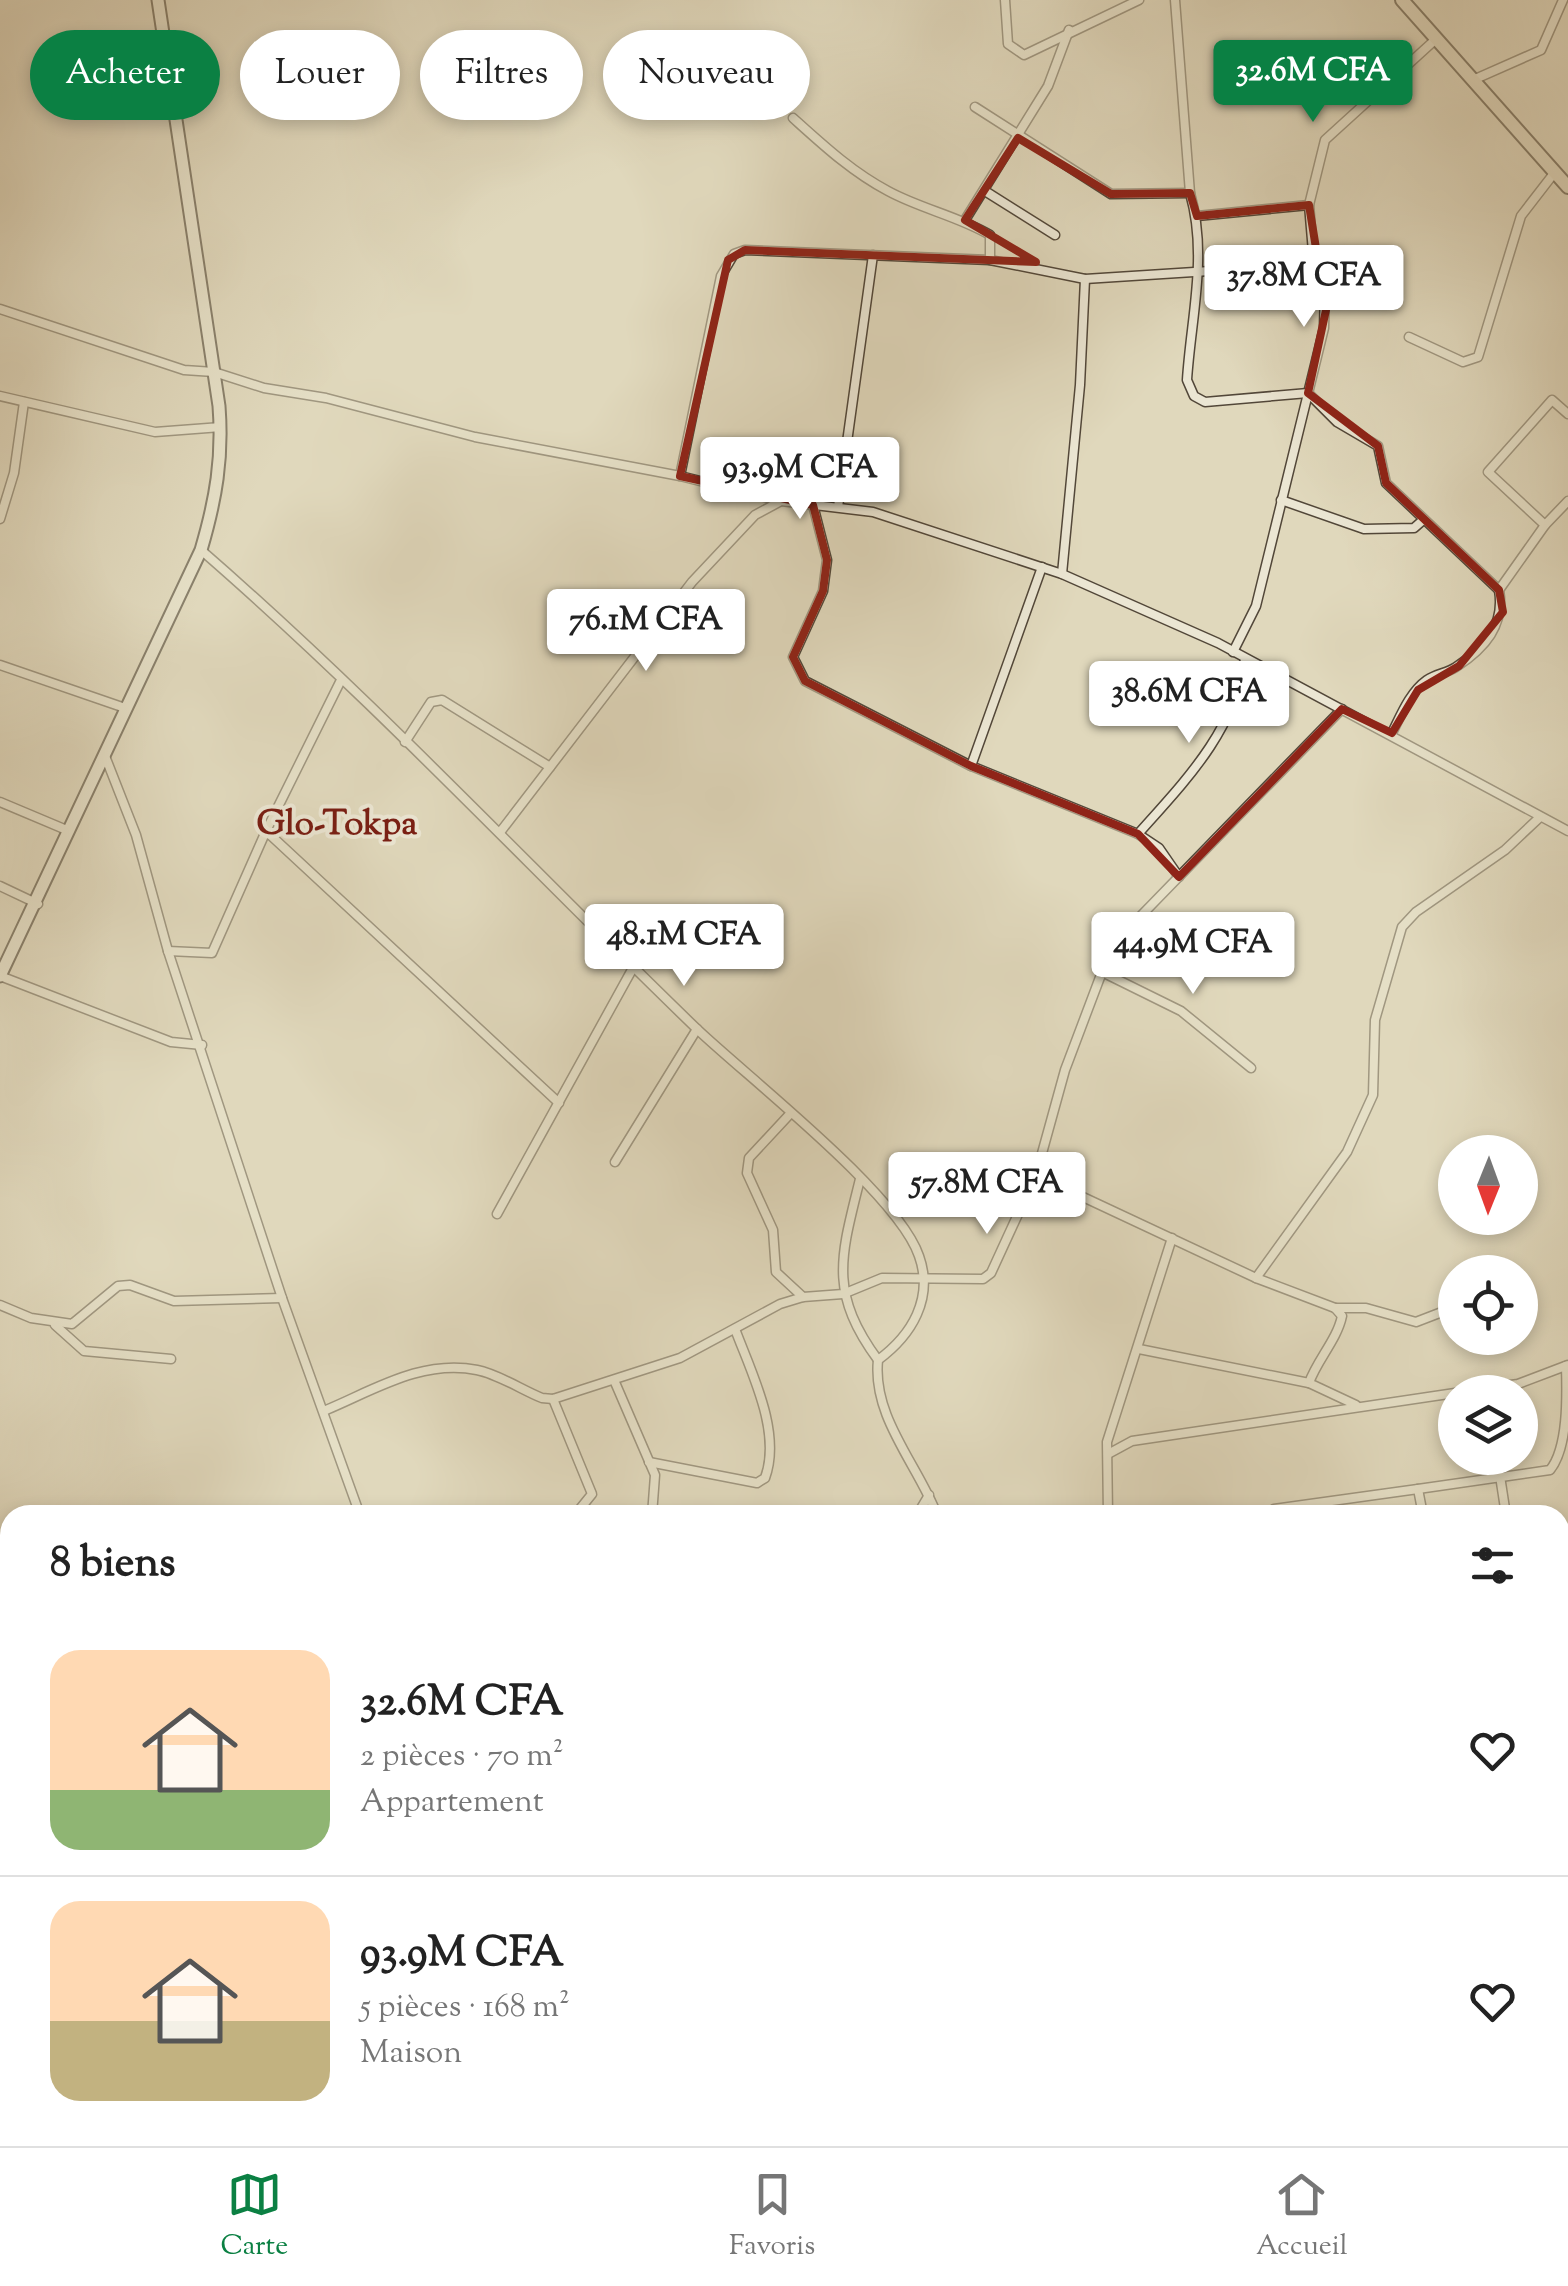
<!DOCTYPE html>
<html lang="fr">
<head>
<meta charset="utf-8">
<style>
	body { margin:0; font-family:"Sorts Mill Goudy",serif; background:#f6f6f6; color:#222; height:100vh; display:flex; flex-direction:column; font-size:38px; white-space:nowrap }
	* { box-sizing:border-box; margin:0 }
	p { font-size:32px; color:#767676 }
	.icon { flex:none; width:55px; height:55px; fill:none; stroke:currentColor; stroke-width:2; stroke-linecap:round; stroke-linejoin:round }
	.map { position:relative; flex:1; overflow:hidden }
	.drawer { position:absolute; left:0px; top:1505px; width:1570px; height:642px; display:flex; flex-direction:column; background:#fff; border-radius:30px 30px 0 0; box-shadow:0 5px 15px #0003 }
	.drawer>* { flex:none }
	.hud { position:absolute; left:30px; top:30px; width:1000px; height:90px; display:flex; gap:20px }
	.needle { width:65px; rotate:181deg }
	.buttons { position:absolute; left:1438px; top:1135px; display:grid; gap:20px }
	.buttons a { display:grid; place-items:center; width:100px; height:100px; border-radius:50%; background:#fff; box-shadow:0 5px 15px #0003; font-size:50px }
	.price { position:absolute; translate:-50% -85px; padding:0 22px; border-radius:10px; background:#fff; color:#222; font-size:32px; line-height:65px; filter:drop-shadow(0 2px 5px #0008) }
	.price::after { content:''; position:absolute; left:50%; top:60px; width:30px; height:22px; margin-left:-15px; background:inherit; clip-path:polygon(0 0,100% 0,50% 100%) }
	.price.active { background:#0b8043; color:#fff }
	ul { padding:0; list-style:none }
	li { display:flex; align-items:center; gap:30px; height:250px; padding:0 50px }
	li+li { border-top:2px solid #e0e0e0 }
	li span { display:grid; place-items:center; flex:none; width:280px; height:200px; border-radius:30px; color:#555 }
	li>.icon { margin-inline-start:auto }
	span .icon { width:120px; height:120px; fill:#fffc; stroke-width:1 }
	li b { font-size:42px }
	h2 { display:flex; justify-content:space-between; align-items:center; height:120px; padding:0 50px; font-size:42px }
	.tag { padding:0 35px; border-radius:45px; background:#fff; box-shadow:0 5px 15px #0003; font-size:35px; line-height:90px }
	.tag.active { background:#0b8043; color:#fff }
	.menu { display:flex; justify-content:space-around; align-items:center; height:140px; border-top:2px solid #e0e0e0; background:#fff; font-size:28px; color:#767676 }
	.menu a { display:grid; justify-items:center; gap:5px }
	.menu .active { color:#0b8043 }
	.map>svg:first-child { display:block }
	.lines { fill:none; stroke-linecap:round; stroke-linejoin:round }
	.minor-casing { stroke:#524739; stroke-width:11 }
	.secondary-casing { stroke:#22170d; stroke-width:15 }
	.trunk-casing { stroke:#22170d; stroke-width:16 }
	.minor { stroke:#ebe6d3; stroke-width:8 }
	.secondary { stroke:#ebe6d3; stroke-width:11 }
	.trunk { stroke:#e0d8bc; stroke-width:12 }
	.marked { fill:none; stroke:#8f2418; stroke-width:8; stroke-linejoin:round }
	.labels { text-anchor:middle; stroke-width:8; stroke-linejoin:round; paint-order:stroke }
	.quarter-label { font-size:35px; font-weight:bold; fill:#7a1f14; stroke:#ebe6d3 }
</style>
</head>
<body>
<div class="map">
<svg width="1568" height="2146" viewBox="0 0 1568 2146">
	<rect width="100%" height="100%" fill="#e0d8bc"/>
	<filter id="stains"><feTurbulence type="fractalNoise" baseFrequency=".002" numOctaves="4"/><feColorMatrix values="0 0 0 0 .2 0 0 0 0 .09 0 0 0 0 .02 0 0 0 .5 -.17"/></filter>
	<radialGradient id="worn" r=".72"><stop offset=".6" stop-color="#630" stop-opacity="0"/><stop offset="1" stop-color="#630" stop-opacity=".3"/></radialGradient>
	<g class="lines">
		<g class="minor-casing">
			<g id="minor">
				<path d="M1005,0l3,44 16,11 115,-55"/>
				<path d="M1175,0l15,193c18,63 1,124 -3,187l7,16 11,6 103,-9 29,29 41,24 8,37 113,107"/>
				<path d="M1473,80l68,-30 22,-50"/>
				<path d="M975,107l136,87 79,-1"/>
				<path d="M793,118c30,27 59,54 95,73 33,18 70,25 102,44v25"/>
				<path d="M985,191l70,44"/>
				<path d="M1197,216l112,-11"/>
				<path d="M965,220l83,-134 21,-56"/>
				<path d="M0,309l184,61 30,2 50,16 62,10 149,39 205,39 101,25 92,11 189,62 156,69 350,188"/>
				<path d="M1409,337l54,25 15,-5 43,-141 34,-44"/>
				<path d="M0,396l155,36 66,-5"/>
				<path d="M1568,414l-16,-14 -64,72 57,53 23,-24"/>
				<path d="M680,476l41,-200 13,-22 11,-4 245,10 95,19 232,-15"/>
				<path d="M1281,500l83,29 50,-1 8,-7"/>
				<path d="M813,505l14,55 -4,31 -30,66 12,24 166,85 167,68 21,14 20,29"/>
				<path d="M838,507l35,-252"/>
				<path d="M0,519l14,-46 10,-71"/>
				<path d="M201,550c174,151 331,320 497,480 53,50 200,164 221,226 15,42 -7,79 -41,104 -6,57 40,105 59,155"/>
				<path d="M1062,574l18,-189 5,-106"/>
				<path d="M1233,652l23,-46 68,-278 1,-41 -12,-35 -4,-47 16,-65 111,-101"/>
				<path d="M0,665l125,43"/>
				<path d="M1392,733c9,-18 18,-41 35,-53 9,-6 20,-7 29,-13 29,-19 49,-42 43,-77l46,-65"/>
				<path d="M405,742l26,-40 11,-2 108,67"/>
				<path d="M105,756l31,79 32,116 114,347 78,217"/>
				<path d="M971,766l71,-199"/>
				<path d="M0,802l69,29"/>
				<path d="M266,831l293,272"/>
				<path d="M501,831l191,-249 63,-67 26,-14"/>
				<path d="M1138,834c48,-54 96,-102 107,-175"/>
				<path d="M0,886l38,18"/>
				<path d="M168,951l44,2 54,-122 74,-149"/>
				<path d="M1102,972l79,39 70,57"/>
				<path d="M0,976l171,66 31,3"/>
				<path d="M789,1115l-40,43 -2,15 26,57 3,42 27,25"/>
				<path d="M615,1162l82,-133"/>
				<path d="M1036,1175l220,103 79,30 7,8c-5,24 -25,44 -33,67l47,22"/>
				<path d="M860,1179c-19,77 -32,113 18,181"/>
				<path d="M497,1214l137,-248"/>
				<path d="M1256,1278l91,-126 26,-57 2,-75 27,-93 14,-15 89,-62 34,-32"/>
				<path d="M0,1305l31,13 41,6 46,-38 12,-1 44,16 108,-3"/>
				<path d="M1335,1308h31l50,14 39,-15"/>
				<path d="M55,1325l29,26 87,8"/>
				<path d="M1139,1349l170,34"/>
				<path d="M614,1380l41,95 -3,40"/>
				<path d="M1458,1392l60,-8 50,-19"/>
				<path d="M553,1399l39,95 -17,21"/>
				<path d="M326,1410c48,-20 96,-51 151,-40 21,4 45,20 65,28l11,1 127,-41 100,-54 23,-7 40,-3 39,-16 101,1 8,-6 45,-98 29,-105 37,-98 28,-45 212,-218"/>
				<path d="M1108,1454l24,-13 323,-48"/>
				<path d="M649,1462l108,21 8,-5c17,-46 -14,-106 -30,-149"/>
				<path d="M1500,1476l6,39"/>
				<path d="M1274,1509l144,-20"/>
				<path d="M917,1515l12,-20"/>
				<path d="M1108,1515l-1,-73 65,-204"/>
				<path d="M1423,1515l-5,-26 132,-19c18,-22 17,-73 16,-104"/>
				<path d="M0,1713l10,5"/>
				<path d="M1560,1717l8,-1"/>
				<path d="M1560,1819l8,-2"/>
				<path d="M0,1904l10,-64"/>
				<path d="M1560,1911l8,-2"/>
				<path d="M0,2085l10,-17"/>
				<path d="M1173,2138l2,8"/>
				<path d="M1250,2138l1,8"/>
				<path d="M1431,2138v8"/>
				<path d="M84,2146l142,-6 81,6"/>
				<path d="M324,2146l3,-8"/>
				<path d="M457,2146l3,-8"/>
				<path d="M553,2146l7,-8"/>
				<path d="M766,2146l1,-8"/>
				<path d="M942,2146l17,-8"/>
				<path d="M1282,2146l102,-8"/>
			</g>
		</g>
		<g class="secondary-casing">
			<path id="secondary" d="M0,976l201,-426c15,-51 22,-92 18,-144l-61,-406"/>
		</g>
		<g class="trunk-casing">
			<path id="trunk" d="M1402,0l166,187"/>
		</g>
		<use href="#minor" class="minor"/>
		<use href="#secondary" class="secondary"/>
		<use href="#trunk" class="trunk"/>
	</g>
	<path d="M0 0H1568V2146H0ZM1018,138l93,56 79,-1 7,23 112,-11 17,105 -18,83 70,53 8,37 113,107 4,22 -44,54 -41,24 -26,43 -50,-24 -163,168 -41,-43 -167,-68 -166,-85 -12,-24 30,-66 4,-31 -14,-55 -133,-29 48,-216 17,-10 291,12 -71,-42z" fill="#e0d8bc" fill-opacity=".55" fill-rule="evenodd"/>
	<path class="marked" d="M1018,138l93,56 79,-1 7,23 112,-11 17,105 -18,83 70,53 8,37 113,107 4,22 -44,54 -41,24 -26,43 -50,-24 -163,168 -41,-43 -167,-68 -166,-85 -12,-24 30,-66 4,-31 -14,-55 -133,-29 48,-216 17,-10 291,12 -71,-42z"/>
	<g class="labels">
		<g class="quarter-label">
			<text x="337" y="834">Glo-Tokpa</text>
		</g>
	</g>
	<rect width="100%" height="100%" filter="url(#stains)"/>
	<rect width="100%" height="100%" fill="url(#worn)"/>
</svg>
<div class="buttons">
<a><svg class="needle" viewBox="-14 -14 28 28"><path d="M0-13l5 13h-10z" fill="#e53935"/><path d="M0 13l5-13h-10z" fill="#767676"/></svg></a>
<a><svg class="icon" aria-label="locate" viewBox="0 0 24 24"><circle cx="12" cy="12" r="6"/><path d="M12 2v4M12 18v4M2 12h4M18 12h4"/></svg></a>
<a><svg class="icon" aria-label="layers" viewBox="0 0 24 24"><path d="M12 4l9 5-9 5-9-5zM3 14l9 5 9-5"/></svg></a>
</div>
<b class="price active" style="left:1313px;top:125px">32.6M CFA</b>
<b class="price" style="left:1304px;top:330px">37.8M CFA</b>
<b class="price" style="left:800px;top:522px">93.9M CFA</b>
<b class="price" style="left:646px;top:674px">76.1M CFA</b>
<b class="price" style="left:1189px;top:746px">38.6M CFA</b>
<b class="price" style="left:684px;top:989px">48.1M CFA</b>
<b class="price" style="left:1193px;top:997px">44.9M CFA</b>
<b class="price" style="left:987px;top:1237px">57.8M CFA</b>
<div class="hud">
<a class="tag active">Acheter</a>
<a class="tag">Louer</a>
<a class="tag">Filtres</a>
<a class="tag">Nouveau</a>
</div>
<section class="drawer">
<h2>8 biens<svg class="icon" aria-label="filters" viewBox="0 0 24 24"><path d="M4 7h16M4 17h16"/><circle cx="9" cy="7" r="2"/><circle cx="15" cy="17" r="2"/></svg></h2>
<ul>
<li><span style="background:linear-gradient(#ffd9b3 70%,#8fb573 0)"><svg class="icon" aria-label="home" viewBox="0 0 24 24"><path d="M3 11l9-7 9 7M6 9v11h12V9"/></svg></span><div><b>32.6M CFA</b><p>2 pièces · 70 m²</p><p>Appartement</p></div><svg class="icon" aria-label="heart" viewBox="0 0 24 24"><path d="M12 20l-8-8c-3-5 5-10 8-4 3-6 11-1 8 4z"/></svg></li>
<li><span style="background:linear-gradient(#ffd9b3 60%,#c2b280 0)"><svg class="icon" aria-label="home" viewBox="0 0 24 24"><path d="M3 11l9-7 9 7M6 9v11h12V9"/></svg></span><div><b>93.9M CFA</b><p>5 pièces · 168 m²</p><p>Maison</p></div><svg class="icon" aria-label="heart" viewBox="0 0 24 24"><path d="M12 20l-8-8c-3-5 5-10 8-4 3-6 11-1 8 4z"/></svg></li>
</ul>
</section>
</div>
<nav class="menu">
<a class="active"><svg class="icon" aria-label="map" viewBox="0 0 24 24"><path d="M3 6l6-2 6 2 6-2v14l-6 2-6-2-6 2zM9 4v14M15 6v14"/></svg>Carte</a>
<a><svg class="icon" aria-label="saved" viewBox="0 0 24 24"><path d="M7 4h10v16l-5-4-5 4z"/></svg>Favoris</a>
<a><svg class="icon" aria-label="home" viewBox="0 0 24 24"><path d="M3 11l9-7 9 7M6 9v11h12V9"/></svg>Accueil</a>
</nav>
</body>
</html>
